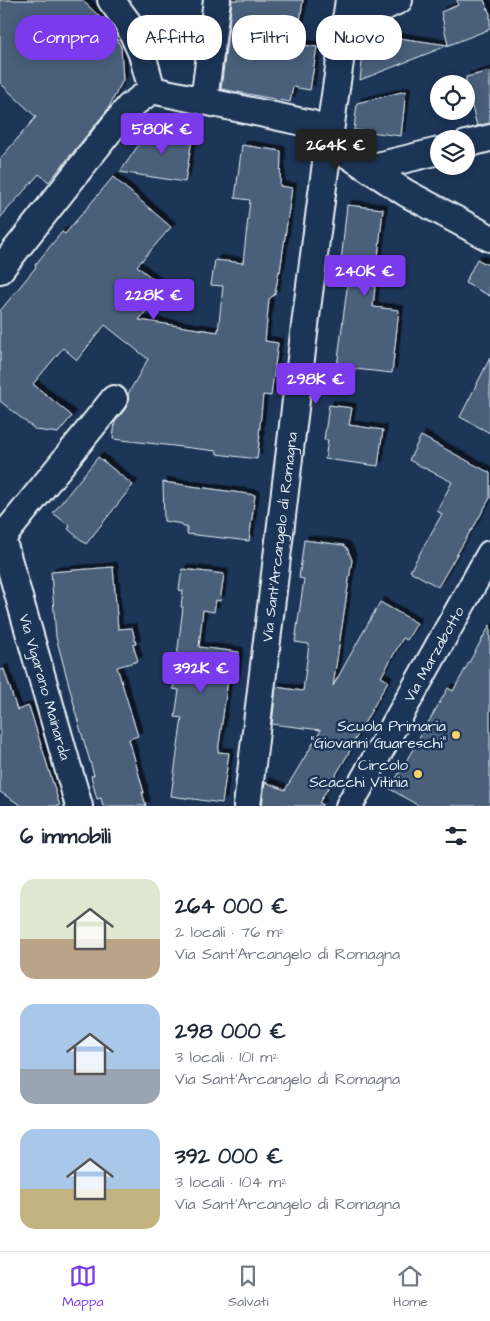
<!DOCTYPE html>
<html lang="it">
<head>
<meta charset="utf-8">
<style>
	body { margin:0; font-family:"Architects Daughter",sans-serif; background:#f2f2f3; color:#1f2937; height:100vh; display:flex; flex-direction:column; font-size:19px; white-space:nowrap }
	* { box-sizing:border-box; margin:0 }
	p { font-size:16px; color:#747a83 }
	.icon { flex:none; width:28px; height:28px; fill:none; stroke:currentColor; stroke-width:2; stroke-linecap:round; stroke-linejoin:round }
	.map { position:relative; height:806px; overflow:hidden }
	.details { display:flex; flex-direction:column; background:#fff; flex:1 }
	.details>* { flex:none }
	.top-card { position:absolute; left:15px; top:15px; width:460px; height:45px; display:flex; gap:10px }
	.controls { position:absolute; left:430px; top:75px; display:grid; gap:10px }
	.controls a { display:grid; place-items:center; width:45px; height:45px; border-radius:50%; background:#fff; box-shadow:0 2px 12px #0003; font-size:25px }
	.price { position:absolute; translate:-50% -42px; padding:0 11px; border-radius:5px; background:#7c3aed; color:#fff; font-size:16px; line-height:32px; filter:drop-shadow(0 1px 2px #0008) }
	.price::after { content:''; position:absolute; left:50%; top:30px; width:15px; height:11px; margin-left:-8px; background:inherit; clip-path:polygon(0 0,100% 0,50% 100%) }
	.price.on { background:#222; color:#fff }
	ul { padding:0; list-style:none }
	li { display:flex; align-items:center; gap:15px; height:125px; padding:0 20px }
	li span { display:grid; place-items:center; flex:none; width:140px; height:100px; border-radius:15px; color:#555 }
	li>.icon { margin-inline-start:auto }
	span .icon { width:60px; height:60px; fill:#fffc; stroke-width:1 }
	li b { font-size:21px }
	h2 { display:flex; justify-content:space-between; align-items:center; height:60px; padding:0 20px; font-size:21px }
	.pill { padding:0 18px; border-radius:20px; background:#fff; box-shadow:0 2px 12px #0003; font-size:18px; line-height:45px }
	.pill.on { background:#7c3aed; color:#fff }
	.tab-bar { display:flex; justify-content:space-around; align-items:center; height:70px; border-top:1px solid #e0e1e3; background:#fff; font-size:14px; color:#747a83 }
	.tab-bar a { display:grid; justify-items:center; gap:2px }
	.tab-bar .on { color:#7c3aed }
	.map>svg:first-child { display:block }
	.building { fill:#495e7a; stroke:#e8f1f8; filter:url(#shadow) }
	.lines { fill:none; stroke-linecap:round; stroke-linejoin:round }
	.minor-casing { stroke:#e8f1f8; stroke-width:30 }
	.minor { stroke:#1d3557; stroke-width:26 }
	.poi-dot { fill:#ffd166; stroke:#1d3557; stroke-width:2 }
	.labels { text-anchor:middle; stroke-width:5; stroke-linejoin:round; paint-order:stroke }
	.street-label { font-size:15px; fill:#e8f1f8; stroke:#1d3557 }
	.poi-label { font-size:15px; fill:#e8f1f8; stroke:#1d3557; text-anchor:end }
</style>
</head>
<body>
<div class="map">
<svg width="490" height="806" viewBox="0 0 490 806">
	<defs>
		<filter id="shadow"><feDropShadow dx="4.5" dy="-4.5" stdDeviation="0" flood-color="#0009"/></filter>
	</defs>
	<rect width="100%" height="100%" fill="#1d3557"/>
	<filter id="ink" filterUnits="userSpaceOnUse"><feTurbulence type="fractalNoise" baseFrequency=".02" numOctaves="2"/><feDisplacementMap in="SourceGraphic" scale="10" xChannelSelector="R" yChannelSelector="G"/><feConvolveMatrix kernelMatrix="1 2 1 2 8 2 1 2 1" color-interpolation-filters="sRGB"/></filter>
	<g filter="url(#ink)">
		<g class="building">
			<path d="M0,0h82l15,14 15,17 9,16 2,33 -15,29 -59,73 -10,-8 -39,44v-59l36,-42 -36,-34z"/>
			<path d="M232,0h71l-6,44 20,3 -7,43 -17,-3 -3,15 -69,-13z"/>
			<path d="M457,0h27l6,14v15l-130,51 4,-35 18,2 17,-9 49,7 -7,-33 17,-7z"/>
			<path d="M490,71v52l-13,3 -6,-23 -5,1v-27z"/>
			<path d="M406,91l-5,45 -47,-6 3,-27z"/>
			<path d="M172,126l22,2 -9,54 -65,-10 29,-42 21,2z"/>
			<path d="M242,145l39,6 -1,35 12,2 -12,84 -1,-1 -4,23 -6,5 -4,42 13,2 -7,53 -8,-1 -4,40h1l-3,24 -40,-5v-3l-104,-12 2,-17 11,-14 3,-7 -1,-7 20,-35 -43,-34 -28,35 -14,-12 -30,36 39,32 -14,17 -22,-3 -36,-29v-90l36,-44 -1,-2 27,-33 3,2 48,-57 58,50 -34,39 27,22 -25,32 79,12 5,-46 -12,-1 4,-25 28,3 7,-63 -15,-2z"/>
			<path d="M347,205l36,4 -10,98 26,3 -7,63 -55,-6 12,-95 -9,-1z"/>
			<path d="M477,259l13,7v30l-25,-13z"/>
			<path d="M490,358v75l-30,-16z"/>
			<path d="M329,405l23,3 -3,17 34,5 -5,36 -53,-7 3,-19h-4z"/>
			<path d="M421,436l69,37v25l-18,32h-1l-33,57 -28,-16 32,-57 -5,-3 15,-29 -43,-22z"/>
			<path d="M98,457l35,28 -47,59 -18,-15 2,-3 -17,-13z"/>
			<path d="M163,482l92,13 -6,46 -62,-7v-7h-5v-3l-18,-3z"/>
			<path d="M304,540l39,5 4,3 5,12 -19,126 47,-84 37,21 -10,17 -4,-2 -22,39 7,4 -36,64 1,1 -34,57 3,1v2h-60l3,-24 20,8 36,-60 -49,-6 4,-37 27,4 6,-47 -14,-2 9,-63 -5,-1z"/>
			<path d="M113,567l5,62 14,-1 4,16 -3,1 5,16 -21,6 21,69 -9,3 15,54 -2,-1 4,14h-43l-2,-8 -4,1 -6,-23 3,-1 -20,-67h1l-19,-71 -5,-65z"/>
			<path d="M182,569l42,5 -4,27 -4,-1 -2,12 -11,-2 -4,37 40,5 -4,29 -7,-1 -10,72 11,1 -7,50 -51,-7 11,-78 -7,-1 4,-27 -6,-1 10,-82h-2l2,-16 -4,-1z"/>
			<path d="M490,625v181h-71l-29,-17 58,-101 5,3z"/>
			<path d="M4,669l13,41 12,-4 31,100h-38l-22,-14v-122z"/>
		</g>
		<g class="lines">
			<g class="minor-casing">
				<g id="minor">
					<path d="M111,0l17,23 14,31 10,36 160,34 36,31 58,38 84,45"/>
					<path d="M346,18l36,-10 17,-8"/>
					<path d="M204,101l13,-101"/>
					<path d="M466,144l24,-6"/>
					<path d="M369,168l70,-17"/>
					<path d="M0,270l111,-141 18,-22 23,-17"/>
					<path d="M79,806l-77,-268 112,-139"/>
					<path id="s1" d="M247,806l60,-497 26,-200 16,-109"/>
					<path id="s2" d="M349,806l141,-252"/>
				</g>
			</g>
			<use href="#minor" class="minor"/>
		</g>
	</g>
	<g class="poi-dot">
		<circle cx="456" cy="735" r="5"/>
		<circle cx="418" cy="774" r="5"/>
	</g>
	<g class="labels">
		<g class="street-label">
			<text dy="5" stroke="none"><textPath href="#s1" startOffset="271">Via Sant'Arcangelo di Romagna</textPath></text>
			<text dy="5" stroke="none"><textPath href="#s2" startOffset="174">Via Marzabotto</textPath></text>
			<text transform="translate(45 687) rotate(74)" y="5">Via Vigarano Mainarda</text>
		</g>
		<g class="poi-label">
			<text x="446" y="731">Scuola Primaria<tspan x="446" dy="17">"Giovanni Guareschi"</tspan></text>
			<text x="408" y="770">Circolo<tspan x="408" dy="17">Scacchi Vitinia</tspan></text>
		</g>
	</g>
</svg>
<div class="controls">
<a><svg class="icon" aria-label="locate" viewBox="0 0 24 24"><circle cx="12" cy="12" r="6"/><path d="M12 2v4M12 18v4M2 12h4M18 12h4"/></svg></a>
<a><svg class="icon" aria-label="layers" viewBox="0 0 24 24"><path d="M12 4l9 5-9 5-9-5zM3 14l9 5 9-5"/></svg></a>
</div>
<b class="price" style="left:162px;top:155px">580K €</b>
<b class="price on" style="left:336px;top:171px">264K €</b>
<b class="price" style="left:365px;top:297px">240K €</b>
<b class="price" style="left:154px;top:321px">228K €</b>
<b class="price" style="left:316px;top:405px">298K €</b>
<b class="price" style="left:201px;top:694px">392K €</b>
<div class="top-card">
<a class="pill on">Compra</a>
<a class="pill">Affitta</a>
<a class="pill">Filtri</a>
<a class="pill">Nuovo</a>
</div>
</div>
<section class="details">
<h2>6 immobili<svg class="icon" aria-label="filters" viewBox="0 0 24 24"><path d="M4 7h16M4 17h16"/><circle cx="9" cy="7" r="2"/><circle cx="15" cy="17" r="2"/></svg></h2>
<ul>
<li><span style="background:linear-gradient(#dfe7d0 60%,#b9a48a 0)"><svg class="icon" aria-label="home" viewBox="0 0 24 24"><path d="M3 11l9-7 9 7M6 9v11h12V9"/></svg></span><div><b>264 000 €</b><p>2 locali · 76 m²</p><p>Via Sant'Arcangelo di Romagna</p></div></li>
<li><span style="background:linear-gradient(#a9c7e8 65%,#9aa5b1 0)"><svg class="icon" aria-label="home" viewBox="0 0 24 24"><path d="M3 11l9-7 9 7M6 9v11h12V9"/></svg></span><div><b>298 000 €</b><p>3 locali · 101 m²</p><p>Via Sant'Arcangelo di Romagna</p></div></li>
<li><span style="background:linear-gradient(#a9c7e8 60%,#c2b280 0)"><svg class="icon" aria-label="home" viewBox="0 0 24 24"><path d="M3 11l9-7 9 7M6 9v11h12V9"/></svg></span><div><b>392 000 €</b><p>3 locali · 104 m²</p><p>Via Sant'Arcangelo di Romagna</p></div></li>
</ul>
</section>
<nav class="tab-bar">
<a class="on"><svg class="icon" aria-label="map" viewBox="0 0 24 24"><path d="M3 6l6-2 6 2 6-2v14l-6 2-6-2-6 2zM9 4v14M15 6v14"/></svg>Mappa</a>
<a><svg class="icon" aria-label="saved" viewBox="0 0 24 24"><path d="M7 4h10v16l-5-4-5 4z"/></svg>Salvati</a>
<a><svg class="icon" aria-label="home" viewBox="0 0 24 24"><path d="M3 11l9-7 9 7M6 9v11h12V9"/></svg>Home</a>
</nav>
</body>
</html>
